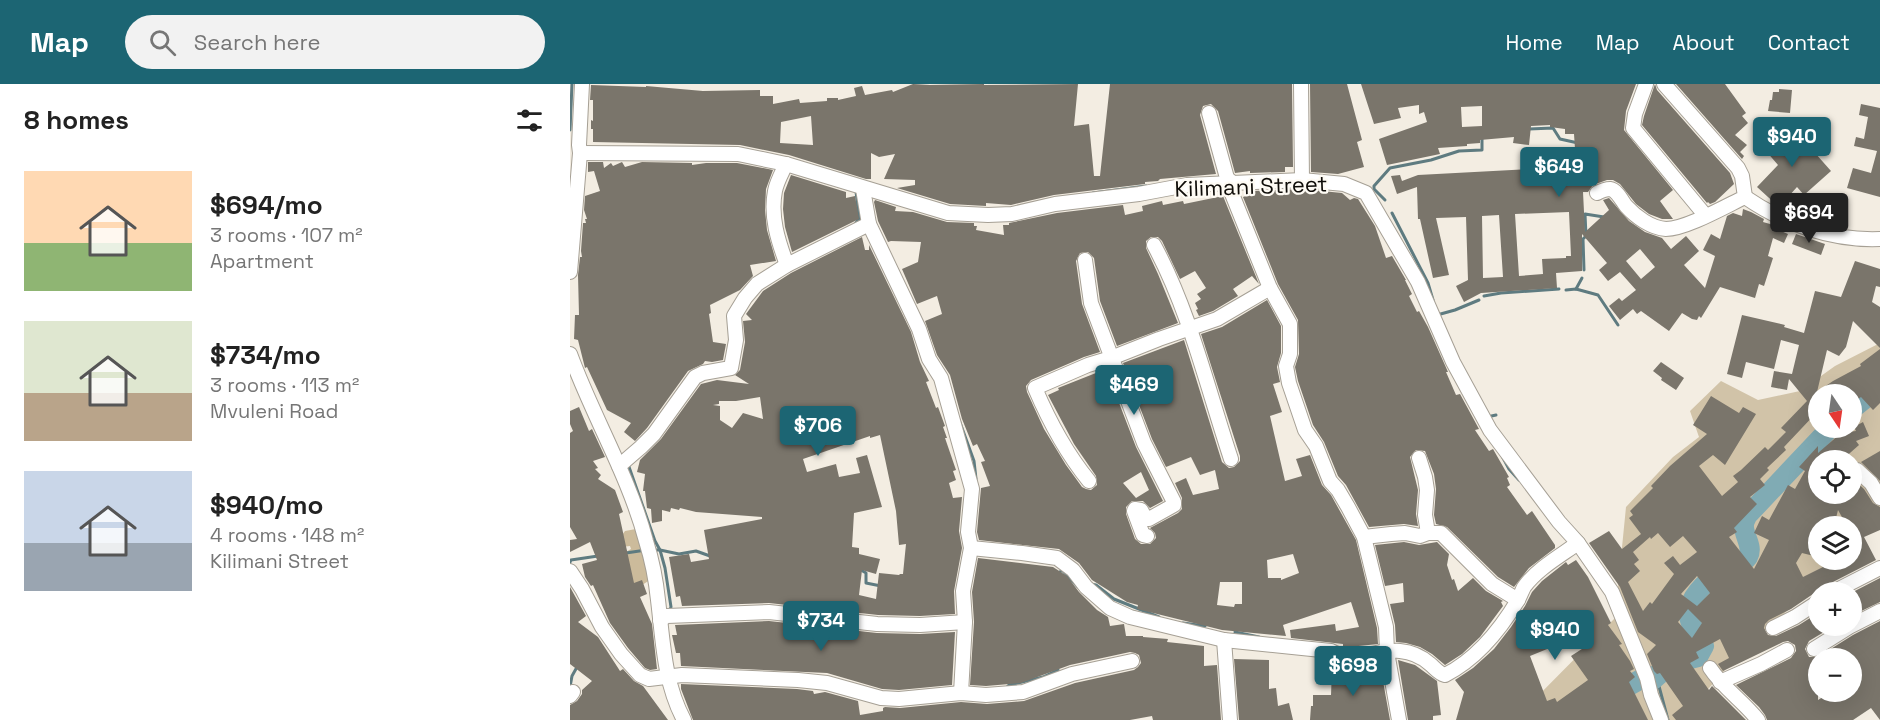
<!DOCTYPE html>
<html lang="en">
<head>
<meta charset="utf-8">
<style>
	body { margin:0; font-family:"Space Grotesk",sans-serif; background:#f2f2f2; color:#222; height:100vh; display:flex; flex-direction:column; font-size:22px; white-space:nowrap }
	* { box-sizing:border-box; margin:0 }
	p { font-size:20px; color:#767676 }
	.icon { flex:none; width:33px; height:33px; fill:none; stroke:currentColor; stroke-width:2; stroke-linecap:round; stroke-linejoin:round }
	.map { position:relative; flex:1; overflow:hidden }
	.drawer { display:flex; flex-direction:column; background:#fff; width:570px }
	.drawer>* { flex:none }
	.needle { width:39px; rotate:167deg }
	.tools { position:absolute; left:1238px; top:300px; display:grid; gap:12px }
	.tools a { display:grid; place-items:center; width:54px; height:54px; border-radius:50%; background:#fff; box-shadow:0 6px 24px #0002; font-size:30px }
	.price { position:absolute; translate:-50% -51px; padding:0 14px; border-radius:6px; background:#1c6573; color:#fff; font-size:20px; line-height:39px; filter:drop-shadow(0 2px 3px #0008) }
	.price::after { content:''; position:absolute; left:50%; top:36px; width:18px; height:14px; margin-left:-9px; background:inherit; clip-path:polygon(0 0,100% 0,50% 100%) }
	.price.selected { background:#222; color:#fff }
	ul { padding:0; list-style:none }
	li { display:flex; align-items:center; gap:18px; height:150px; padding:0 24px }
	li span { display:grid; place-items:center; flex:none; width:168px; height:120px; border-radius:0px; color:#555 }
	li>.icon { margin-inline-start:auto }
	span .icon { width:72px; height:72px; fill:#fffc; stroke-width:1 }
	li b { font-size:26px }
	h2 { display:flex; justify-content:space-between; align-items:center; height:72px; padding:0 24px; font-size:26px }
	header { display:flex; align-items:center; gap:36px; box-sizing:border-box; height:84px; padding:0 30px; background:#1c6573; color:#fff }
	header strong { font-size:28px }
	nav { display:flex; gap:33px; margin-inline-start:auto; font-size:21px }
	.search { width:420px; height:54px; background:#f2f2f2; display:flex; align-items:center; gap:15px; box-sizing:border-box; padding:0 21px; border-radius:33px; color:#767676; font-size:22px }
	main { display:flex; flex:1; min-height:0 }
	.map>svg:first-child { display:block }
	.green { fill:#d1c3a8; fill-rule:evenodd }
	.forest { fill:#ccbb9b }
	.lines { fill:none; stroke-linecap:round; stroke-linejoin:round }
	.stream { stroke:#5e7b80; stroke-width:3 }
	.river { stroke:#80abb4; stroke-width:20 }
	.building { fill:#7a756b; fill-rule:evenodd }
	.minor-casing { stroke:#a6a095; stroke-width:16 }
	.minor { stroke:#fff; stroke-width:14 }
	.labels { text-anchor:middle; stroke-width:4.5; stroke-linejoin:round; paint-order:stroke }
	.street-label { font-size:22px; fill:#0e0c08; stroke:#fefbf4 }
</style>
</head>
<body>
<header>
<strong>Map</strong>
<div class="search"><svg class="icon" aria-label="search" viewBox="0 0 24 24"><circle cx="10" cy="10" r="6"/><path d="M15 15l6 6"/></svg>Search here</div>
<nav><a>Home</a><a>Map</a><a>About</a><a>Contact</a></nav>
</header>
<main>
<section class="drawer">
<h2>8 homes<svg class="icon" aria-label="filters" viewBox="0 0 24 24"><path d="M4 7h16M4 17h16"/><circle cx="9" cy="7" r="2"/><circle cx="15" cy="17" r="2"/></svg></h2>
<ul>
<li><span style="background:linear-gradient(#ffd9b3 60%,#8fb573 0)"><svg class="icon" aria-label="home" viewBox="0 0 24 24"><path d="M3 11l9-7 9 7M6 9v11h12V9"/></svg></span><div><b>$694/mo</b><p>3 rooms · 107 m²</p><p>Apartment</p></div></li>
<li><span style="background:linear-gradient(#dfe7d0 60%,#b9a48a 0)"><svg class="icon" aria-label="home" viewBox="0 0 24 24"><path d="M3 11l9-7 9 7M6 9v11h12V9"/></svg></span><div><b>$734/mo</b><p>3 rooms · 113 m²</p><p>Mvuleni Road</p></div></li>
<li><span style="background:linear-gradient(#c9d6e8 60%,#9aa5b1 0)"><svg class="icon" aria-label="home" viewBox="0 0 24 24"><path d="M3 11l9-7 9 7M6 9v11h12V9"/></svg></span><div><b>$940/mo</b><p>4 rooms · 148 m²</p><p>Kilimani Street</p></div></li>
</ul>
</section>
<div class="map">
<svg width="1310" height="636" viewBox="0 0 1310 636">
	<rect width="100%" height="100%" fill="#f3ede2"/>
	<path class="green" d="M1310,259v167l-29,16h-33v34h18l-6,12 -92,83 -57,65h-167l101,-102 11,-111 47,-50 26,-20 -9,-26 31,-30 37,19 42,-9 35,-25zM1248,310h33v34h-33zM1248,376h33v34h-33z"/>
	<path class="forest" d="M66,445l20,47 -17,11 -6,-1 -9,-33 7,-4 -1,-3 -8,1 -2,-9 5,-7z"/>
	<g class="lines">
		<g class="stream">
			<path d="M959,45l24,-1 7,11 18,4"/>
			<path d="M0,46l2,-46"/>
			<path d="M523,109l53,-7"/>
			<path d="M609,109l29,-2"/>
			<path d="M815,116l-11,-11v-3l16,-18 41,-8 28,-9 23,-1v-14"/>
			<path d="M822,129l36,70 5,17"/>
			<path d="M285,140l4,-5 -3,-28"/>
			<path d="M1014,186l-1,-31 3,-3 -1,-22 19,3"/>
			<path d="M1006,205l6,-11"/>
			<path d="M996,206l10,-1 22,6 20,30"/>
			<path d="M914,212l17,-3 58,-4"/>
			<path d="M867,231l18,-5 24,-10"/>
			<path d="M388,333l16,44 2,18"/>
			<path d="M917,333l9,-2"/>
			<path d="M932,372l7,13 10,11"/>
			<path d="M58,380l27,77 5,9 5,18 6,39 -2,5"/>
			<path d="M82,466h8l19,4 17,-3 14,5"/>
			<path d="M56,469l20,-3"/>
			<path d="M0,478l1,-2 27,-4"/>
			<path d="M291,486l5,3v10l15,3"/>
			<path d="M488,490l4,-4 16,17"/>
			<path d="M520,500l6,1 18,14 45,18"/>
			<path d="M613,539l22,3"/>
			<path d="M665,548l24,5"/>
			<path d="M1128,573l13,8"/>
			<path d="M1086,591l12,45"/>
			<path d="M0,603l2,-11 5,-9"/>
			<path d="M435,605l4,-4 34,-8 15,-7"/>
		</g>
		<g class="river">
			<path d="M1281,326l29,-23"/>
			<path d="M1014,636l43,-33 14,-8 4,1 11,-5 -3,5 18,-16 27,-7 6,-11c-6,-9 -13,-19 -15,-29 -3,-18 17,-36 31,-44 8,-4 22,-8 28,-16 6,-11 -5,-21 -4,-32 0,-3 2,-6 3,-9l83,-88"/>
		</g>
	</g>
	<g class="building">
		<path d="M343,0l17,1 54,-1v1l94,-1 -4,42 15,-2 5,52h6l10,-92h182l1,83h-8v5l-35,1v-2l-15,2 -17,-62 -7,-7 -8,2 -3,9 16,59 -56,5 -2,2 -13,1v2l-91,11 -43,10 -25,-2v3l-36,-2 -53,-16 18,-3v-5l-31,-1 11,-25 -16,3 -8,-4v26h-5l-77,-24 -49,-10 -147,-3v-13h-2v-9l2,1v-21h-3l1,-15 55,2v-1l57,5 57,-1v6h13v8l26,-5 1,4 27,-2v-3h11v2l18,-4 -2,-8 8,-2 3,9 27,-5 1,2zM241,32l2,29 -33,-2 1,-21z"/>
		<path d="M740,0h37l15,56 -5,2 7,25 -26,7 -27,-2z"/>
		<path d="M791,0h275l-10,27 -2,19 49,60 -13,11 13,18h-11l-13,-5 -13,-10 -16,-20 -7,-4h-6l-14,5 -5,7h-5l2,40 24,-22 -6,-10 6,-2 20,23 16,11 17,6 9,11 15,-13 13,15 -15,14 21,23 10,-32 -12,-6 8,-16 9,5 7,-23 6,-3 9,3 1,-7 8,3 13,7 -1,3 14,4 -1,3 12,5 -4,9 -11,-5 -5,18 5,2 -9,28 -5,-2 -4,14 -35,-11 -19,31 -2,-2 -2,4 -5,-1 -10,-6 -13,18 -28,-20 -4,3 -4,-5 -13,11 -11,-14 10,-8 3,3 14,-11 -16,-18 -12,9 -9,-11 8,-7 -25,-29v37l-26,2 1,15 -76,5 -17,9 -8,-16 12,-6 -2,-63 -30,1 13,57 -16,3 -13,-59h-2l-1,-32 -20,7 -6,-18 9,-1 2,6 16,-6 111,-6 1,12 47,-2 -3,-45h-9v-5l-15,-2v-2l-19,1 -2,19 -16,-2 1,-6 -34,3v3l-13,1v2l-29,2 2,6 -53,11 -8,-26 48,-17 -3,-10 -5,2v-9l-21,3 3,10 -27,6zM912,22v20l-20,1 -1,-20zM999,128l2,44h-5v2l-24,1 1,15 -24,2 -4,-62zM929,131l4,62 -20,1 -1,-62zM1070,165l15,18 -14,12 -15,-18z"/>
		<path d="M1085,0l2,6 73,83 4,11 -19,18 -5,2 -2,-2 -1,1 -65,-78 2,-9z"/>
		<path d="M1106,0h49l21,29 -4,3 6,7 -13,12 12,10 -7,7 4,4 -2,3z"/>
		<path d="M1209,5l13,1 -2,23 -22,-2 2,-11h2l1,-8h6z"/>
		<path d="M1291,20l19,4v89l-33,-9 6,-20 18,5 6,-22 -23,-5 2,-9 8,2 4,-22 -9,-2z"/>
		<path d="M1222,43l39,44 -27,24 -7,-8 -18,20 -22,-20 21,-22 -12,-14z"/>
		<path d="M18,78h15l1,6 7,-5 2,3 9,-4 3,5 17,-5 50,1v2l14,-2h31l36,7 -7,19 -1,21 2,20 9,31 -26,4 3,11 -13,14 -30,15 1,8 -2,1 4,28 13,2 -3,16 -11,2 -7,-1 -2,3 -15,7 -41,57 -12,13 -11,-9 7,-9 -24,-13 -20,-43 -2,1 -7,-28 -4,-1 1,-24h4l-1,-40 2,-18h2l-1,-6 2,-28h3l-1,-4h2l-3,-9 1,-14 15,-5 -6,-20 -6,1z"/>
		<path d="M221,91l55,17v6l9,-2 4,23 -67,33 -7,-25 -2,-18 1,-16z"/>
		<path d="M732,105l40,4 8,7 4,-2 4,1 17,27 11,32 6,-2 14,24h-1l7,14 -3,2 8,16 2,-1 9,16 20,45h-2l10,23 4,-1 19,35 -4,1 14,21 4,-2 16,28 -2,1 3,7 -3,2 20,28 5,-4 23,34v3l-26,20 -15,19 -16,-10 -51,-50 -11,-3 -2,-9 2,-26 -2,-15 -9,-23 -9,-1 -6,7 8,33 -2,24 2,12 -14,-2 -35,3 -23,-42 -8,-9 -14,-34 -11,-17 -15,-44 -3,-14 4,-13 -1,-34 -20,-36 -35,-87 11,-4 -1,-2z"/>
		<path d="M653,112l36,88 -7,-8 -19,13 5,7 -25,15 -14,5 -3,-6 2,-1 -3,-6 6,-4 -4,-5 9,-6 -11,-17 -15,8 -18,-38 -4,-4h-7l-5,4v7l12,26 20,49 -61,23 -17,-45 -6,-43 -6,-6 -8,1 -4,8 6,43 18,48 -16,5 -53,23 -5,6 1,6 17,37 22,36 16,22 4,2 5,1 6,-5 -1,-9 -22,-32 -26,-49 11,-5 -1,-2 48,-19 30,78 27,54 -13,7 -7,-7h-11l-6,6v7l9,25 6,5h9l6,-6 -1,-5 -5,-5 28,-15 4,-4v-11l-7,-15 11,-5 7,17 26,-6 -4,-19 -15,5 -9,-18 -25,10 -14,-28 -29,-76 61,-23 38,122 7,6 5,-1 6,-6v-5l-39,-122 21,-7 45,-27 14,26v27l-4,14 3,15 -7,2 9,28 -12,4 15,65 17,-5 -6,-17 14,-4 12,30 9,10 25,45 21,88 1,16 -29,3 -6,-1v-2l-52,-6 -1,-8 45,-6 1,7 23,-4 -8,-25 -68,23 3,11 -64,-6 -85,-21 1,-4 -11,-3 -35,-22 -13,-17 -20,-14 -80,-9 -2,-8 4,-44 9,-2 -9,-24 4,-1 -8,-17 -4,2 -11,-27 -12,-44 -13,-20 -12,-34 17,-7 -5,-18 -20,8 -15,-35 16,-7 3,-20 -30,-1 -3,1 -10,-21 -4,-19 1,-2 21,7 -1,4 18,1 34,10 27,1v3h3l-1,4 28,5 -1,-10h6v-2l48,-10 66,-8 2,10 18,-4 -1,-5 20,-5 1,4 20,-4 1,3zM571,388l8,18 -13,8 -13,-15zM723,470l6,19 -18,7v-2h-13l-1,-18zM650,498h22v22h-7l-1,3 -17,-2z"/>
		<path d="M1226,150l29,10 -4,11 -29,-11z"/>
		<path d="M292,153l3,13h4v-5l42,87 9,30 9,19 -3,1 10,26 2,-1 7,19 -2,1 4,11h-2l11,32 -3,1 3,9 -7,3 4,15 9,-1 -3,34 3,17 -8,43 1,23 -35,2 -42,-1 -109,-12 -87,3 -2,-10 -4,1 -7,-40 20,-3 2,8 18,-3 -5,-29 58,-11v-2l-66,-5 -16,-4 -1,2 -8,-2 -1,4 -8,-2v11l-10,2 -1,-14 -4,-1 -2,-17h-2l2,-17 -8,-2 3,-12 21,-21 40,-55 16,-4 32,4 -14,-9 5,-5 5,-28 -2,-21 9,-1 -6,-6 17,-23 28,-18zM190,313l3,22 -20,-6 -11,15 -12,-8v-14l-7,-1 6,-1v-3h17zM310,351l16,76 3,34 7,-1 -3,30h-3l-1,1 -20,-2 -3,26 -17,-4 3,-25 14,4 4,-15 -21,-5v-6l-7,-1 2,-34 28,-6 -15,-52 -11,3 4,15 -21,4 -3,-13 -29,8 -4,-13 67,-23v2z"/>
		<path d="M1285,177l25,8v18l-4,-1 -4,16 8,5v41l-27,-27 -7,26 -7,9 -12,-6 -10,42 16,-11 28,-15 -1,-2 20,-15v54l-7,7 -12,-13 -3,2 -2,-3 -5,3v-5h-33v17l-34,36 2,3 -19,18 2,2 -9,9 5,6 -15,12 7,7 -23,24 3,4 -8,5 25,32 15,-29 -15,-7 8,-17 7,4 19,-35 7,4 10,-18 -6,-4 19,-21v7l23,-20 15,-2 -2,-4 9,-5 6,14 -13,5 3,4 -17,15h-24v8l-4,5 4,3v18h33v-17l13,12 9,14 7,4v23l-16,7 12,23 -47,24 -4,4 -1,4 -11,2 -22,15 -22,11 -4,4 -1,4 4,7 8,1 23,-11 19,-12v13h16l-25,15 -4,8 4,8h9v43l13,-8h20v-34h-32l-1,-1 35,-22 27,-14v99l-9,-12 -18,12h-86l-2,-5 -6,-8 -23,-22 55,-27 5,-7 -1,-6 -7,-4 -5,1 -60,29 -5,-7 11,-6 -9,-19 -24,13 3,6 -9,5 19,27 3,-4 34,34h-70l-4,-5 11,-9 -23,-33 -3,1 -3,-3 -7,-17 9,-9 -18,-13 -18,-45 -31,-44 20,-12 13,18 19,-15 -12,-16 4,-3 -3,-4 23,-23 -2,-2 19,-20 37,-32 -14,-9 18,-29 28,17 4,-6 13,7 -31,51 -12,-10 -14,11 23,30 16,-14 -5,-6 8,-6 24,-23 3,3 18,-18 -5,-4 26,-27 -18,-22 -2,11 -16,-3 3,-16 18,3 7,-29 -18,-5 -7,29 -28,-7 -4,16 -15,-4 15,-59 43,10 -1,2 20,6 11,-42 26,6zM1268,426l9,16h4v34h-14l-34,17 -7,-14 6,-10 16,4v-31h16zM1088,449l12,14 13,-11 14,16 -17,13 -7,-9 -9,7 10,11 -22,30 -2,-2 -7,9 -15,-29 12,-11 -6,-7 5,-4 -6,-8 17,-15 1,2zM1127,492l13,17 -13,13 -16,-12zM1118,525l14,14 -10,15 -14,-16z"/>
		<path d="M1091,278l23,16 -8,12 -15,-10 1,-2 -9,-7z"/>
		<path d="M9,323l10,24 3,-2 13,28 -12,4 5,7 -3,1 6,6 -3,4 17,11 8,22 -4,2 15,69 8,-3 5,14 -7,3 12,27 5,45 -7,1 -5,-2 -17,-20 -18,-25 -17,-38 -2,1 -6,-9 -3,-13 15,-4 -7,-18 -20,10v-12l7,-1 -7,-12v-94l3,-2 -3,-7v-13z"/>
		<path d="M1310,367v30l-19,-19z"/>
		<path d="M834,458l15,3 18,-3 12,12 -2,11 5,15 2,-1 4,12 15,-13 13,13 17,10 -2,1 2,4 -23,31 -18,17 -17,11 -13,-11 -12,-7 -14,-4 -10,-1 -1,-17 -5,-21 14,-2 -1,-19 -18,3 -10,-41z"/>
		<path d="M408,474l75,9 14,9 12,16 18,18 11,7 2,9 14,-2 2,12h17v1l25,2 -1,3 37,4v20l13,-1 4,55h-68l-1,-4 -22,4h-437l-12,-31v-5l116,5 16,2 1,3 11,-2 33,9 2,14 23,-4v-3l2,-1 15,1 61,-6 26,2 37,-3 51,-18 59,-13 4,-3 3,-4 -2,-8 -4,-2 -5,-1 -60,13 -49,18 -35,3 -16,-1 4,-63 -2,-30z"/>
		<path d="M1006,476l12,17 23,46 -3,2 14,19 -3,1 11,16 4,8 -4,2 5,6 -6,5 19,38h-192l8,-28 -9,-12 18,-12 21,-19 17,-22 14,-21 7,-14 10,-11 24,-19 2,3zM1006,548l9,15 -14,9 17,24 -31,22 -2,-4 -8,3 -17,-45 22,-9z"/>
		<path d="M1310,494v24l-29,14v-23z"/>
		<path d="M0,503l16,29 -8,6 20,15 22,34 3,-2 11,12 9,5 25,34h-98v-15l7,-4 5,-7v-4l10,-9 -22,-17z"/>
		<path d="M199,537l108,12 43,1 35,-2 -3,53 -53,5 -17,-1 -55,-16 -146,-7 -1,-13h-4l-4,-18h5l-2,-10z"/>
		<path d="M664,575l35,1v29l7,-1 2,18 11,-3 4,17h-54z"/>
		<path d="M828,576l17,5 22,16 4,34 -8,1v4h-25z"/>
		<path d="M798,580v6h13l9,50h-80l1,-14h2v-11h18l1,-26 16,1 -1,-5z"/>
	</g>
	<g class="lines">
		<g class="minor-casing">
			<g id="minor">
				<path d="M731,0l1,96"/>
				<path d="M1076,0l-11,30 -2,14 72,87"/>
				<path d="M639,29l18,65 7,6"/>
				<path d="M10,69l158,1 48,10 162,49 40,2 24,-1 43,-10 84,-10 48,-9 115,-5 42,4 22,9 52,89 35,80 37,68 69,92 19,21 34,49 35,86 4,17 10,25"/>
				<path d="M216,80c-4,9 -9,17 -11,27 -5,25 3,50 12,74"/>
				<path d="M664,100l-4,5 40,99 20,36v30l-4,12 3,17 16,47 11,16 14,35 8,9 10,17 16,30 22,90 1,25 12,68"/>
				<path d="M293,105l6,35 50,105 10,30 12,19 31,111 -4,43 3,16 -8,43 2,31 -4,71"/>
				<path d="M1027,109c4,-2 9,-4 13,-4 7,1 12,12 16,17 10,11 25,22 40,23 20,0 60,-23 79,-32l-3,-21 -4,-8 -74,-84"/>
				<path d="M1175,113c39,27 87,44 135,42"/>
				<path d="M584,161c36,67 53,142 77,214"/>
				<path d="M515,176l6,43 53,140 30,59v3l-25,14h-3l-5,-9 -6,-1 -1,2 9,24 4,1"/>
				<path d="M0,188l10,-119 -1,-8 3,-61"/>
				<path d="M0,270c23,63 59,122 76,187 6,19 10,39 12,59 5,41 6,83 26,120"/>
				<path d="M849,374l6,19 2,13 -2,25 3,18"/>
				<path d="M49,382l22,-19 13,-13 41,-57 8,-4 28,-5 5,-28 -2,-24 11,-18 12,-14 30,-19 82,-41"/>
				<path d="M1287,386l14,13 9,15"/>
				<path d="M519,397c-22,-27 -40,-60 -54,-93l53,-23 23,-7 48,-19 58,-20 53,-31"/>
				<path d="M794,453l27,-3 14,-1 15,3 8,-3h13l51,51 26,16"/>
				<path d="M401,464l51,5 35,5 16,12 13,17 24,21 20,9 94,23 107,11c22,13 46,-2 69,0 12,1 21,5 30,13 5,4 8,9 15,11 32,-16 55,-45 73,-75 2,-4 4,-9 6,-13 13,-18 36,-31 54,-44"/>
				<path d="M0,487l12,18 20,38 19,27 19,21 9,4 33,-4 116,5 29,3 54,15 18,1 62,-6 25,2 37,-3 49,-18 60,-13"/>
				<path d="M1263,508l47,-24"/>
				<path d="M90,536l7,-4 102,-4 108,12 43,1 45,-3"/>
				<path d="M1203,544l22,-11 23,-15"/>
				<path d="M654,556l6,80"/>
				<path d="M1244,565l35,-22 31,-16"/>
				<path d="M1140,584c13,20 33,33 48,52"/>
				<path d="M1150,598l41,-18 26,-14"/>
				<path d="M0,612l3,-4"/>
			</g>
		</g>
		<use href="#minor" class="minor"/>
	</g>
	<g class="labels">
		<g class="street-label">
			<text transform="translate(681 102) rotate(-2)" y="8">Kilimani Street</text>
		</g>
	</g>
</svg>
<div class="tools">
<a><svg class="needle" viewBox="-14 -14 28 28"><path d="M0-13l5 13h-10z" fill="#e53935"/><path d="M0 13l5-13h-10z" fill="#767676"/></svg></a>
<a><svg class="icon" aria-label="locate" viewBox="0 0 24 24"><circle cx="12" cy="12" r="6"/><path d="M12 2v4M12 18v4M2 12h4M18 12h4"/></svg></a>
<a><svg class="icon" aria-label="layers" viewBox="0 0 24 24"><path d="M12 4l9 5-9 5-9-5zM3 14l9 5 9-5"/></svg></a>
<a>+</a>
<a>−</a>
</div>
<b class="price" style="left:1222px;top:84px">$940</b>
<b class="price" style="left:989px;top:114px">$649</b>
<b class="price selected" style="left:1239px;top:160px">$694</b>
<b class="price" style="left:564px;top:332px">$469</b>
<b class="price" style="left:248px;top:373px">$706</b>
<b class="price" style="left:251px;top:568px">$734</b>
<b class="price" style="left:985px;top:577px">$940</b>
<b class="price" style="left:783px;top:613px">$698</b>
</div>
</main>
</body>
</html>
